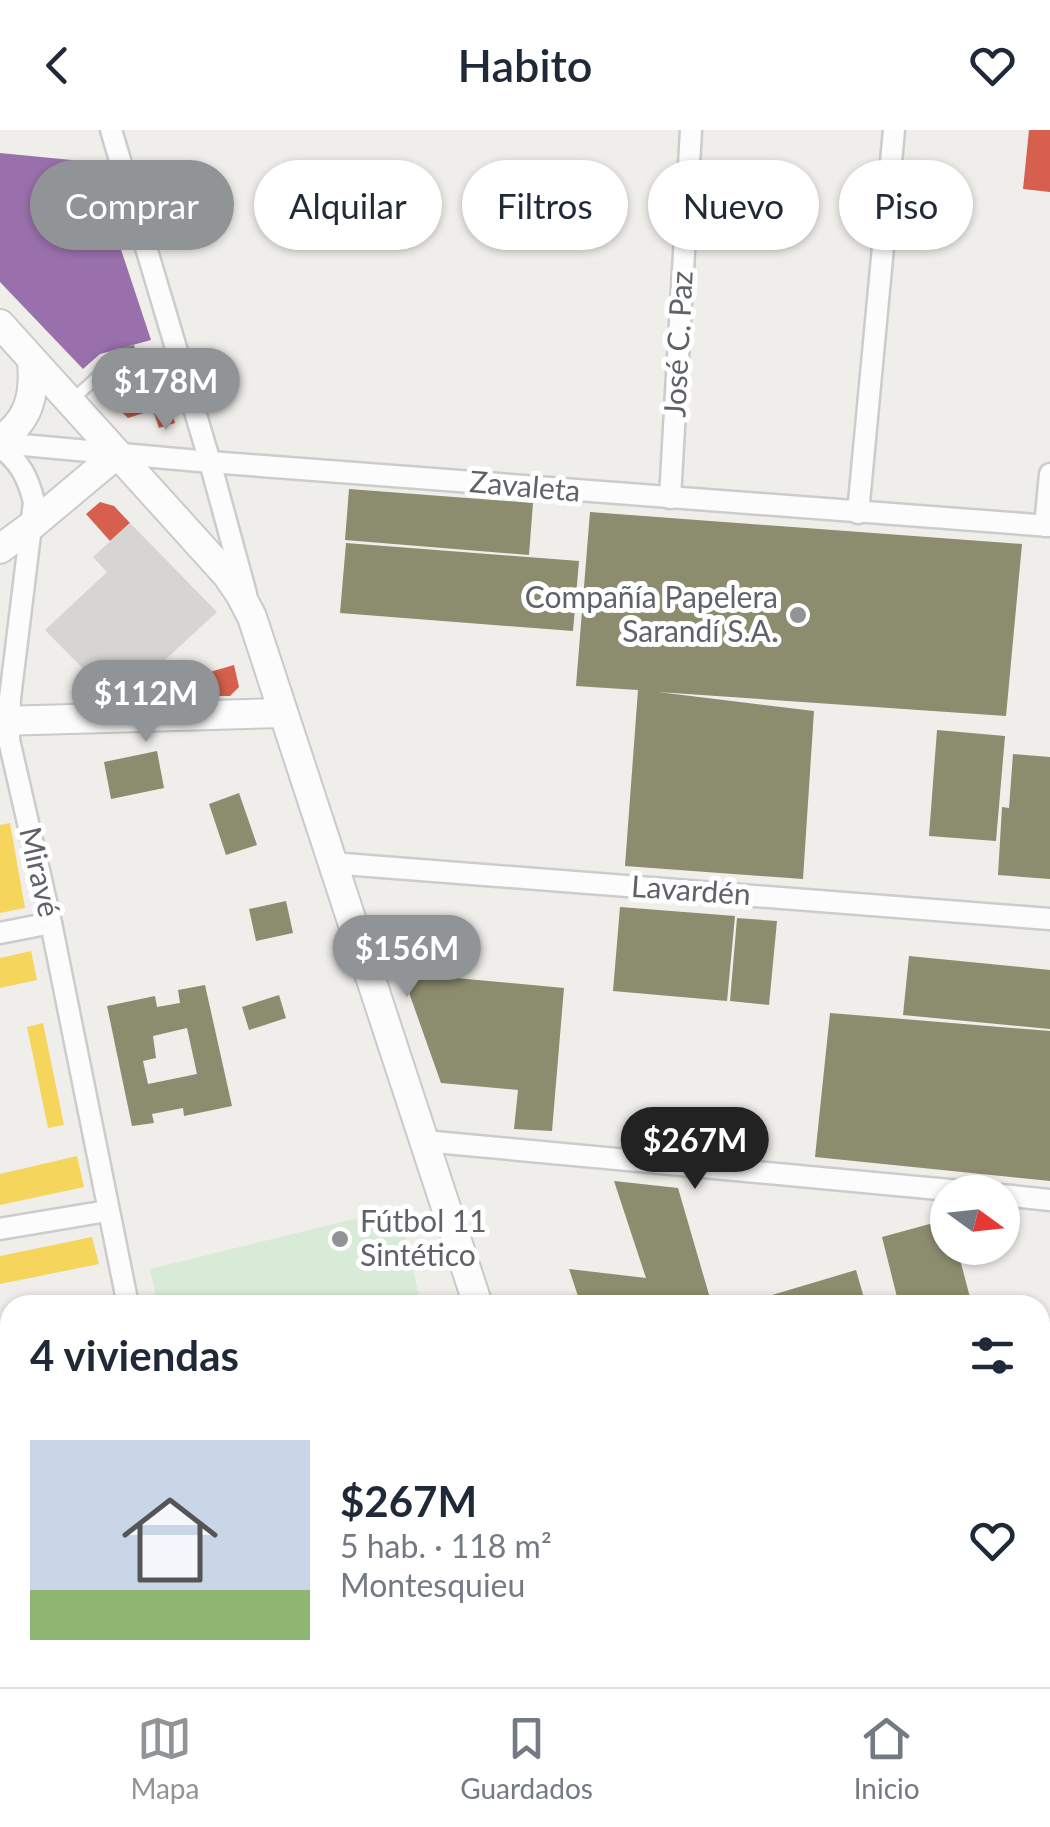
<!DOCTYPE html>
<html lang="es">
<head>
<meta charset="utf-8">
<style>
	body { margin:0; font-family:Lato,sans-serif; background:#f6f6f7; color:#1f2937; height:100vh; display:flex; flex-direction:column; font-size:38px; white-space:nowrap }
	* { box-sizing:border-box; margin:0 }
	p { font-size:32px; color:#747a83 }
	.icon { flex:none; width:55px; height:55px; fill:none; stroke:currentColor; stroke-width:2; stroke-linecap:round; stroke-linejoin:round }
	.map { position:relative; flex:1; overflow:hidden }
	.side { position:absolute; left:0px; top:1165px; width:1050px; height:392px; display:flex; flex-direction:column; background:#fff; border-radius:30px 30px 0 0; box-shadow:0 2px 8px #0004 }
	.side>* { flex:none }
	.guide { position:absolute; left:30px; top:30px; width:990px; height:90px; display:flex; gap:20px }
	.needle { width:65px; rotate:105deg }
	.controls { position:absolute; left:930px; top:1045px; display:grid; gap:20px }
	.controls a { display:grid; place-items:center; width:90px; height:90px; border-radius:50%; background:#fff; box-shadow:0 2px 8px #0004; font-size:50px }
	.price { position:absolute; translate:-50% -85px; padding:0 22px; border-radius:35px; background:#919496; color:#fff; font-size:32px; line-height:65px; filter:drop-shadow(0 2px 5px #0008) }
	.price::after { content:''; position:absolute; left:50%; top:60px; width:30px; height:22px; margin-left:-15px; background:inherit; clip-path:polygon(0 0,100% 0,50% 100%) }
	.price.current { background:#222; color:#fff }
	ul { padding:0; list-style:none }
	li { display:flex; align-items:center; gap:30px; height:250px; padding:0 30px }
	li span { display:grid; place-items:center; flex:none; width:280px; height:200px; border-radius:0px; color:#555 }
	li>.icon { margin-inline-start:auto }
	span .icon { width:120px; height:120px; fill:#fffc; stroke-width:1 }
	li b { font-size:42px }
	h2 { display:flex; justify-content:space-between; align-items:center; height:120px; padding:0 30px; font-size:42px }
	.tag { padding:0 35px; border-radius:45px; background:#fff; box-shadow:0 2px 8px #0004; font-size:35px; line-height:90px }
	.tag.current { background:#919496; color:#fff }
	header { display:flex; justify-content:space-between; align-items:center; height:130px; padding:0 30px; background:#fff; font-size:45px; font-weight:600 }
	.dock { display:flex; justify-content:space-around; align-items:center; height:140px; border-top:2px solid #e0e1e3; background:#fff; font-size:28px; color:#747a83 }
	.dock a { display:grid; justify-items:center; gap:5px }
	.dock .current { color:#919496 }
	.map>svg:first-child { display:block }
	.green { fill:#d8ebd6 }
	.homes { fill:#f6d55c }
	.shops { fill:#d6604d }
	.offices { fill:#9970ab }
	.industry { fill:#8c8c6e; fill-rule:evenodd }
	.building { fill:#d6d5d3 }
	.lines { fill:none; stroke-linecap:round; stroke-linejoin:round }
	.lane-casing { stroke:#cbcccc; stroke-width:15 }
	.street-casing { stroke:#cbcccc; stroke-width:25 }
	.secondary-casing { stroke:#cacacb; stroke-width:32 }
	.path { stroke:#cacfcc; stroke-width:2.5; stroke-dasharray:10 5; stroke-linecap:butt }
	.lane { stroke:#fdfcfc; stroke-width:10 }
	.street { stroke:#fdfcfc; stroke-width:20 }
	.secondary { stroke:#fdfcfc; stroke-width:28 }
	.poi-dot { fill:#919496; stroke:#fff; stroke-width:4 }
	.labels { text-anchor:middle; stroke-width:10; stroke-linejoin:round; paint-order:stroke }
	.street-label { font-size:30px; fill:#5f6368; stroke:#fff }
	.poi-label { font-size:30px; fill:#5f6368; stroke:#fff; text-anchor:end }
</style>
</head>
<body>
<header><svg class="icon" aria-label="back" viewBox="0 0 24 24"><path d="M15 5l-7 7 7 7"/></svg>Habito<svg class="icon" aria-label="heart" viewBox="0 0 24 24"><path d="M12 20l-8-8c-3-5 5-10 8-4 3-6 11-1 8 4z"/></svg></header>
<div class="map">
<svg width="1050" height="1557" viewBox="0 0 1050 1557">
	<rect width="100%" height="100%" fill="#efeeea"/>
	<g class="green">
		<path d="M399,1078l22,97h-263l-8,-36z"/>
		<path d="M226,1548h344l3,9h-345z"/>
	</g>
	<g class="homes">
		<path d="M10,693l15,85 -25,5v-88z"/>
		<path d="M31,821l6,29 -37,8v-30z"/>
		<path d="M43,893l21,102 -16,3 -21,-101z"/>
		<path d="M77,1026l7,31 -84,18v-31z"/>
		<path d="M92,1107l7,27 -99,20v-28z"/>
		<path d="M0,1223l10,40v40l-8,1 -2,-10z"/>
		<path d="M46,1548h32l2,9h-32z"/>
	</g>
	<g class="shops">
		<path d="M1029,0h21v62l-27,-3z"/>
		<path d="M710,75l95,9 -2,20 -95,-9z"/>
		<path d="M160,239l15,54 -16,5 -6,-18 -25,8 -25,-24 13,-13z"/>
		<path d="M100,372l14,4 16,17 -20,18 -24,-27z"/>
		<path d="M234,535l5,22 -9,9h-57l-1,-13z"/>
		<path d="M503,1548h67l3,9h-68z"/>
	</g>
	<path class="offices" d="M0,23l92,9 59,178 -51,14 -17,15 -83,-87z"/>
	<g class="industry">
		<path d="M134,215l7,26 -18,5 -7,-27z"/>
		<path d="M349,359l184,14 -4,52 -184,-15z"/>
		<path d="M590,382l432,32 -16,172 -348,-24 156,19 -11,168 -178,-13 13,-176 -62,-4z"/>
		<path d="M346,413l233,18 -6,70 -233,-18z"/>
		<path d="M937,600l68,6 -9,105 -67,-5z"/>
		<path d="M157,621l7,37 -53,11 -7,-37z"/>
		<path d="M1013,624l37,3v122l-52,-4 4,-68 7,1z"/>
		<path d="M239,663l18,52 -31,10 -17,-51z"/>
		<path d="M286,771l7,32 -37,8 -7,-32z"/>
		<path d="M620,777l115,9 -8,85 -114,-10z"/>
		<path d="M737,788l40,3 -8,84 -39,-4z"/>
		<path d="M909,826l141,14v59l-147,-14z"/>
		<path d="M402,843l162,15 -12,143 -38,-2 4,-39 -77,-7z"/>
		<path d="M205,855l27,121 -48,10 -1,-8 -31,6 2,9 -22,3 -25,-120 48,-10 2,11 23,-4 -2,-13zM187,898l10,46 -49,10 -5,-23 13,-3 -3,-22z"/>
		<path d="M279,865l7,23 -37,12 -7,-23z"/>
		<path d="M830,883l220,18v150l-235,-24z"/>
		<path d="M614,1051l64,7 34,117h-131l-12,-36 77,9z"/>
		<path d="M948,1089v29h9l15,57h-73l-17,-68z"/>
		<path d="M856,1140l10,35h-105l-2,-6z"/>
		<path d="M627,1548h159v9h-157z"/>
		<path d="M788,1548h85l1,9h-85z"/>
	</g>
	<g class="building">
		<path d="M130,393l87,89 -90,83 -16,2 -66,-67 62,-58 -14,-15z"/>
		<path d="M247,1548h44l2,9h-65l-1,-5z"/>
	</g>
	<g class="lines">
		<g class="lane-casing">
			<path id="lane" d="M73,269l30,-27 14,-4"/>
		</g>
		<g class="street-casing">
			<g id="street">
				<path d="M111,0l99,332 36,132"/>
				<path d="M0,313l210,19 840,64"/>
				<path d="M0,317c20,15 28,30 34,55l-24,196 -1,42 42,183 77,382"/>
				<path d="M670,368l21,-368"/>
				<path d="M858,383l36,-383"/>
				<path d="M1045,396l5,-52"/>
				<path d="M331,733l719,56"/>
				<path d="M0,803l51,-10"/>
				<path d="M424,1011l547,51"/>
				<path d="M1002,1065l48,5"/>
				<path d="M0,1099l107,-18"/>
				<path d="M0,1388l10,53"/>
				<path d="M1040,1399l10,1"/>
				<path d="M31,1548l2,9"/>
				<path d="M209,1548l2,9"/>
			</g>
		</g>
		<g class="secondary-casing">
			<g id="secondary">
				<path d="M0,194l227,251 13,19 12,23 226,688"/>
				<path d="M0,310c30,-20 35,-46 32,-80"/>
				<path d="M0,419l31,-23 86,-72"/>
				<path d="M0,591l283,-8"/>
				<path d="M592,1548l3,9"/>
			</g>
		</g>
		<g class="path">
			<path d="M0,1486l10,-2"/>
			<path d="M0,1524l10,-12"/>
			<path d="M528,1548l3,9"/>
			<path d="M504,1551l12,-3"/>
			<path d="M0,1552l6,5"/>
		</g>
		<use href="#lane" class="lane"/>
		<use href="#street" class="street"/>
		<use href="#secondary" class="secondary"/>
	</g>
	<g class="poi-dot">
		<circle cx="798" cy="485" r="10"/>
		<circle cx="340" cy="1109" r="10"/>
	</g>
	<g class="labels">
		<g class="street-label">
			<text transform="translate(679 214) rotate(-87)" y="10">José C. Paz</text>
			<text transform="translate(525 357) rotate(5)" y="10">Zavaleta</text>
			<text transform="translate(39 742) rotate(77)" y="10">Miravé</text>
			<text transform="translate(691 761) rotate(4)" y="10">Lavardén</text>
		</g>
		<g class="poi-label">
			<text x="778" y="478">Compañía Papelera<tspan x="778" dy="34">Sarandí S.A.</tspan></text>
			<text x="360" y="1102" text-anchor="start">Fútbol 11<tspan x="360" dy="34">Sintético</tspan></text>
		</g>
	</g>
</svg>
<div class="controls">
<a><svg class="needle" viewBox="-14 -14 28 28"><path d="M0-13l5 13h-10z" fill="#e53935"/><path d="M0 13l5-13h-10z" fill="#747a83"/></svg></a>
</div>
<b class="price" style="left:166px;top:303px">$178M</b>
<b class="price" style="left:146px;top:615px">$112M</b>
<b class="price" style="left:407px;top:870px">$156M</b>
<b class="price current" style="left:695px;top:1062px">$267M</b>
<div class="guide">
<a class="tag current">Comprar</a>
<a class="tag">Alquilar</a>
<a class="tag">Filtros</a>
<a class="tag">Nuevo</a>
<a class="tag">Piso</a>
</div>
<section class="side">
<h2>4 viviendas<svg class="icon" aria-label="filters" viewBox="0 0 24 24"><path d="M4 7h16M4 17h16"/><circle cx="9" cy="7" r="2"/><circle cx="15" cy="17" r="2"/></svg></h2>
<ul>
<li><span style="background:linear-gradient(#c9d6e8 75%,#8fb573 0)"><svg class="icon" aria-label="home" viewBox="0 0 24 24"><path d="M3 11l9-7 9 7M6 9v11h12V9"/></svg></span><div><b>$267M</b><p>5 hab. · 118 m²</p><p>Montesquieu</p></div><svg class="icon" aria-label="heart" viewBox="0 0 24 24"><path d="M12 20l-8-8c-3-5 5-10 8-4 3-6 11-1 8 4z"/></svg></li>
</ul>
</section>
</div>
<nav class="dock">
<a class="current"><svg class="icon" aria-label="map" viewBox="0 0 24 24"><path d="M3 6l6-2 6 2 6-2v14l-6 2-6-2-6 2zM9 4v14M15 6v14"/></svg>Mapa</a>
<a><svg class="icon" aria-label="saved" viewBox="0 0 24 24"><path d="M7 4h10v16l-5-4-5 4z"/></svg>Guardados</a>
<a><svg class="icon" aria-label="home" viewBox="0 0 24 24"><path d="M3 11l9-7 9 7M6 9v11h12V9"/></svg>Inicio</a>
</nav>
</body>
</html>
